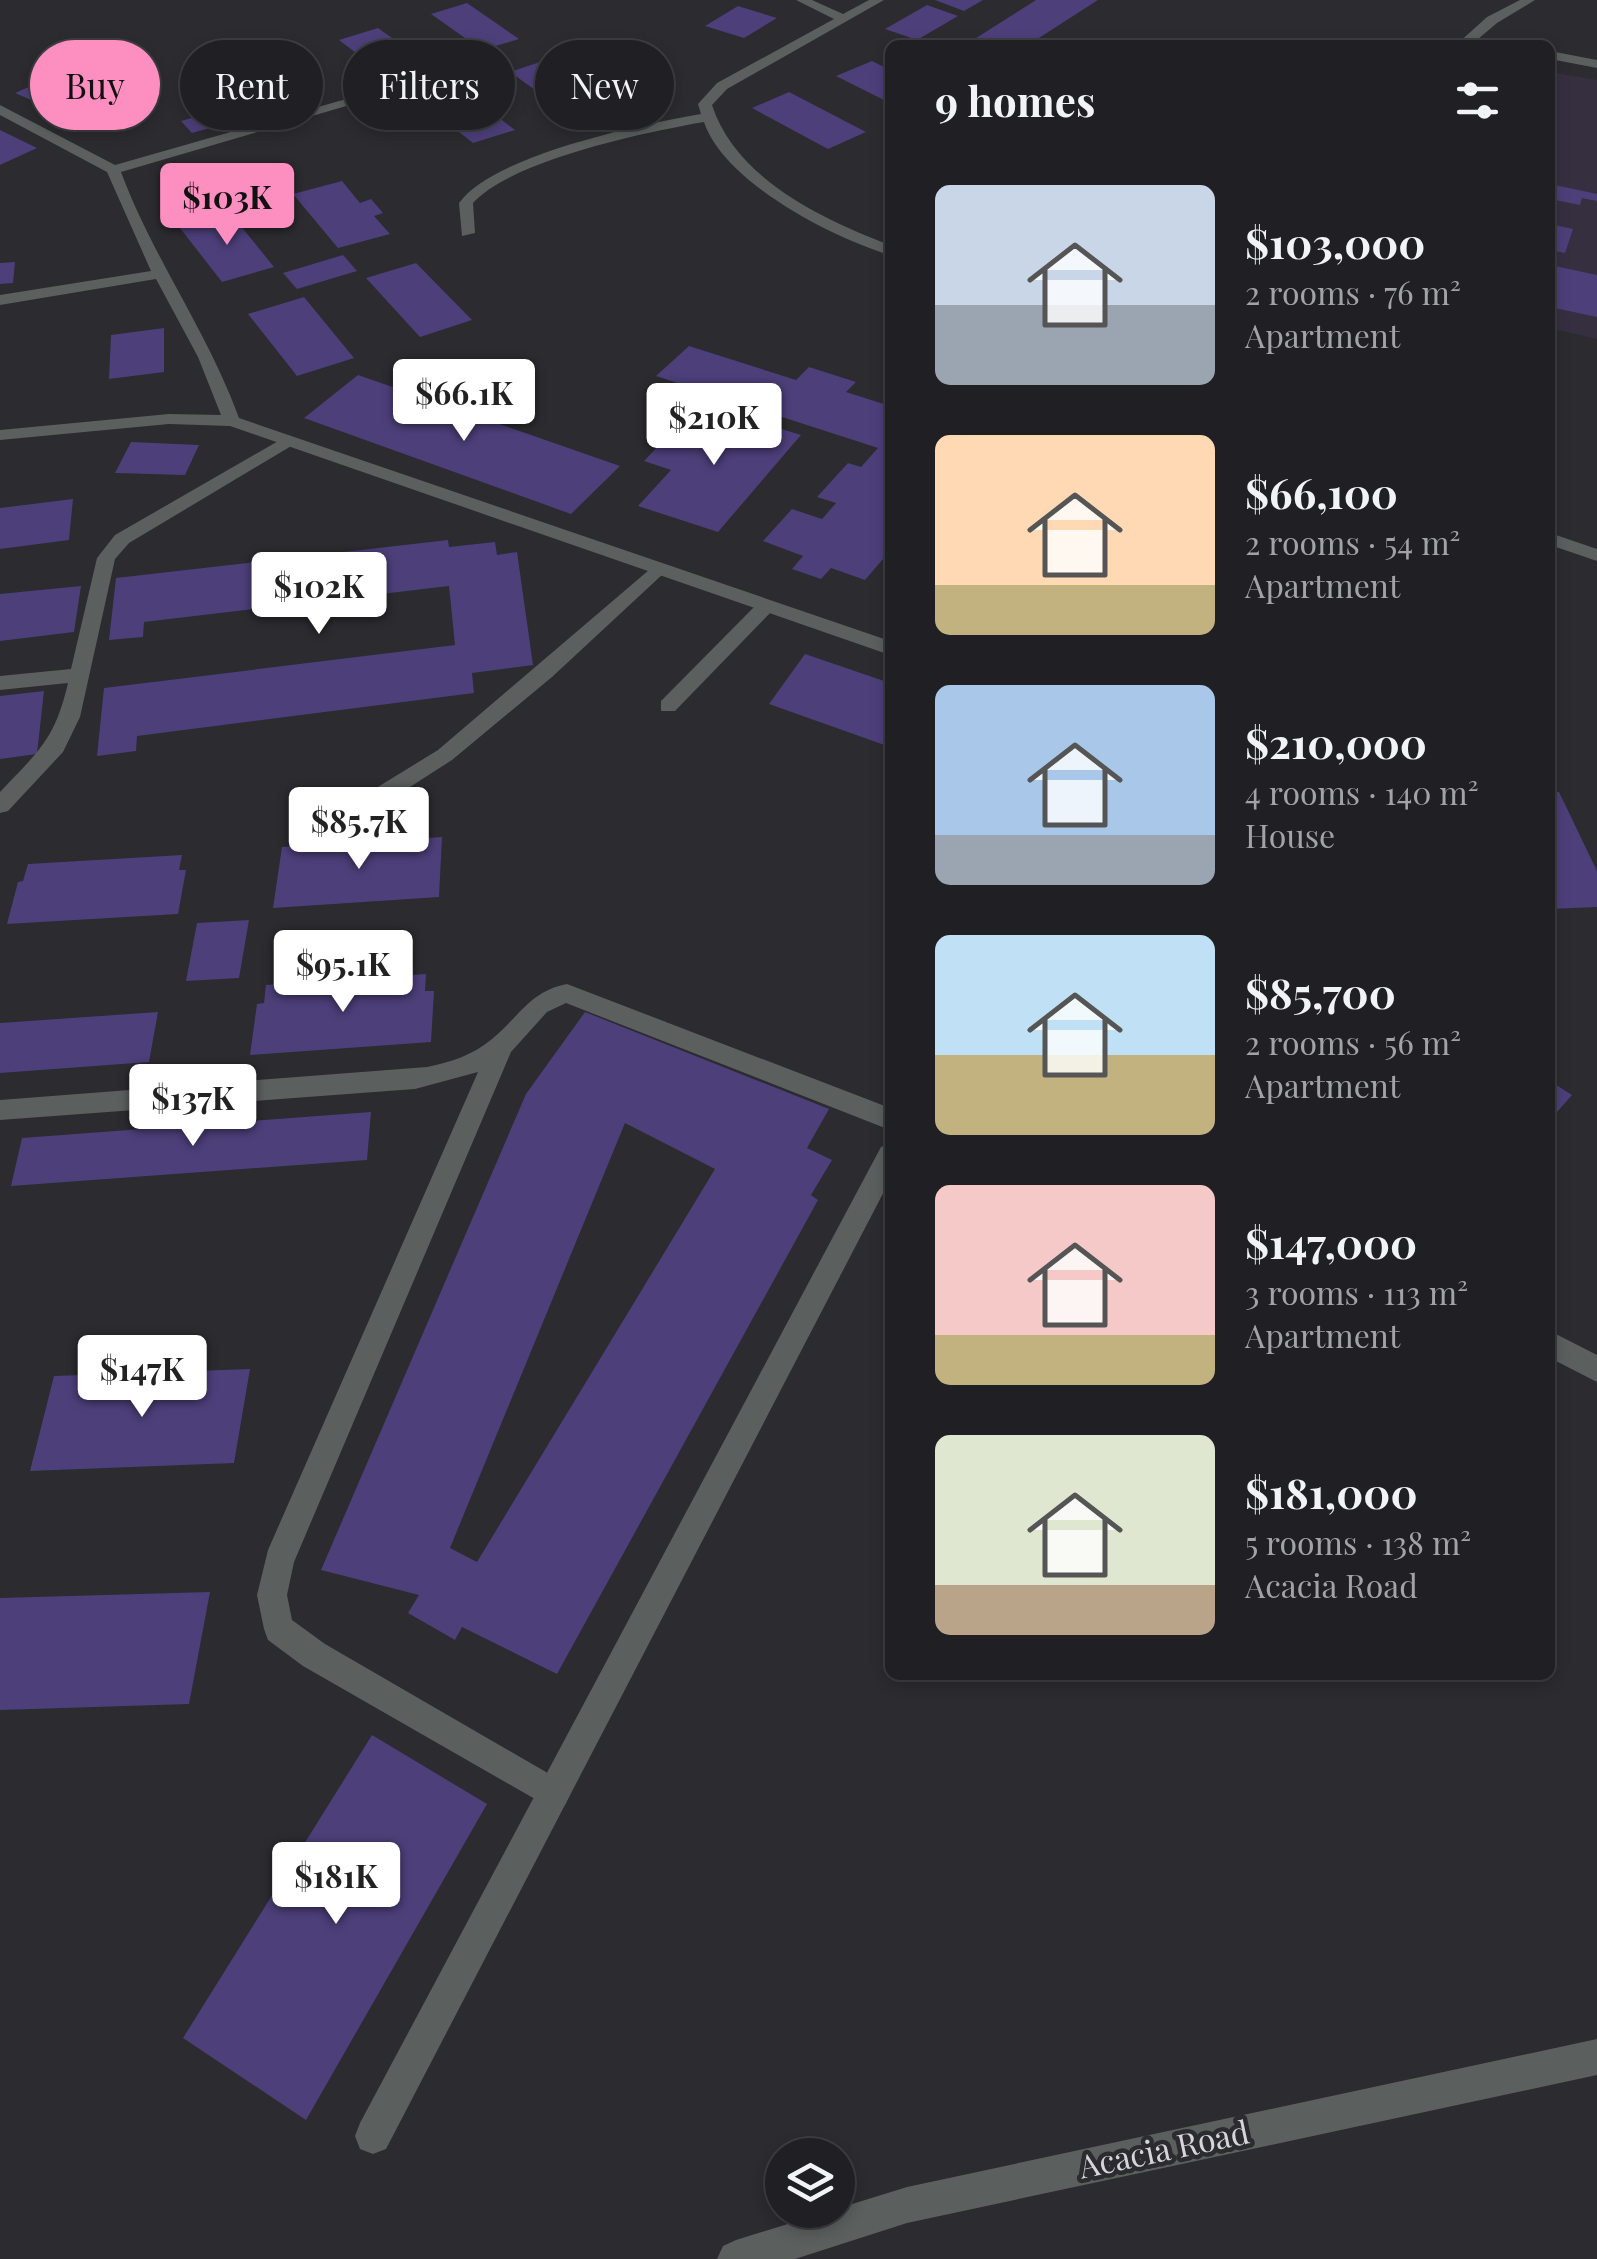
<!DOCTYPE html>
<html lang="en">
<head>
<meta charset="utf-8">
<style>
	body { margin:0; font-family:"Playfair Display",serif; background:#28282c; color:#f1f3f6; height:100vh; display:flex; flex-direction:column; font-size:38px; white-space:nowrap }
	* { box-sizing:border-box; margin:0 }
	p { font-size:32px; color:#a2a3a6 }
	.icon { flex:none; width:55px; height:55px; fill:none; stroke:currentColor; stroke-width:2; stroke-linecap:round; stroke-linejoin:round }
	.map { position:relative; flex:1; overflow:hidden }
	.sheet { position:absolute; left:885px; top:40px; width:670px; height:1640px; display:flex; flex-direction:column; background:#202024; border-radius:15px; box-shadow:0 5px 15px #0003,0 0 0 2px #3d3e41 }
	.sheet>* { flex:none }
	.hud { position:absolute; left:30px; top:40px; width:705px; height:90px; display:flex; gap:20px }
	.controls { position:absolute; left:765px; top:2138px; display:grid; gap:20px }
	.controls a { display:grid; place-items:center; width:90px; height:90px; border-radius:50%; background:#202024; box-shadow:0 5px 15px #0003,0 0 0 2px #3d3e41; font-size:50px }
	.price { position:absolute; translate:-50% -85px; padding:0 22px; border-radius:10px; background:#fff; color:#222; font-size:32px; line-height:65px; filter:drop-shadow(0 2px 5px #0008) }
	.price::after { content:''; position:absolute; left:50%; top:60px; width:30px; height:22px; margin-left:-15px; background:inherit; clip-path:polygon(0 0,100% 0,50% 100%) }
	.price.on { background:#fd8ec0; color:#111 }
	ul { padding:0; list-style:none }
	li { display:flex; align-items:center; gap:30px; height:250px; padding:0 50px }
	li span { display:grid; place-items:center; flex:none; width:280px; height:200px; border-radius:15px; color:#555 }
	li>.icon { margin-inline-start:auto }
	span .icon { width:120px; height:120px; fill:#fffc; stroke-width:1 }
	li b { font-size:42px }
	h2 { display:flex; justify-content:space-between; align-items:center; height:120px; padding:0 50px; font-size:42px }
	.tag { padding:0 35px; border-radius:45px; background:#202024; box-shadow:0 5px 15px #0003,0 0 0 2px #3d3e41; font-size:35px; line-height:90px }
	.tag.on { background:#fd8ec0; color:#111 }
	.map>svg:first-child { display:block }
	.education { fill:#362f40 }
	.building { fill:#4d3f7a; fill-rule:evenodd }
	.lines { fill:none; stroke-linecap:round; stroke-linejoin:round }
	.lane { fill:#5b5f5e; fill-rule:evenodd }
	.street { fill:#5b5f5e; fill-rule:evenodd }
	.labels { text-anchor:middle; stroke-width:9; stroke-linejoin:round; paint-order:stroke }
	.near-street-label { font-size:32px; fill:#d6d6da; stroke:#2b2b30 }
</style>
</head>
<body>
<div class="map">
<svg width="1597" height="2259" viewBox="0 0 1597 2259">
	<rect width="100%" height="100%" fill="#2b2b30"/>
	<path class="education" d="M1550,72l47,8v259l-47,-11z"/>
	<g class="building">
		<path d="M935,0h48l-19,11z"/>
		<path d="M1036,0h62l-70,45h-63z"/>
		<path d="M467,3l52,36 -37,11 -51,-36z"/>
		<path d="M927,5l31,11 -41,24 -32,-11z"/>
		<path d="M738,6l39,12 -33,20 -39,-12z"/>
		<path d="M378,28l52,37 -41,13 -50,-38z"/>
		<path d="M484,56l15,11 -47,14 -16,-11z"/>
		<path d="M552,58l57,40 -43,14 -56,-40z"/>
		<path d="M872,61l18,9v33l-54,-27z"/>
		<path d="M56,75l71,31 -40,18 -72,-31z"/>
		<path d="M459,87l56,43 -42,13 -55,-43z"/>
		<path d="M789,92l77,40 -38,17 -76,-41z"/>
		<path d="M251,101l12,12 -71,20 -11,-12z"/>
		<path d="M0,130l37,18 -37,17z"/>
		<path d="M342,181l18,22 11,-4 12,14 -9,3 16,18 -52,14 -45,-54z"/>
		<path d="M1550,184l47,10v7l-15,-3 -2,7 -30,-6z"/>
		<path d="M231,214l43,53 -52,15 -42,-54z"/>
		<path d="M1550,224l23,5 -8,24 -15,-3z"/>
		<path d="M343,255l14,16 -60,18 -14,-16z"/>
		<path d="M15,262l-2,21 -13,1v-21z"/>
		<path d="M416,263l56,57 -52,17 -54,-59z"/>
		<path d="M1550,265l47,10v42l-47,-10z"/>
		<path d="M304,297l50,61 -57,18 -49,-62z"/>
		<path d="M164,328v44l-55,7 2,-44z"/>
		<path d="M689,346l107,34 13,-13 47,15 -10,10 44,14v155l-7,-2 -18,21 -34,-12 -10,11 -29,-10 11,-13 -40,-15 29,-32 30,10 14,-16 -19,-6 31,-34 13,4 17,-19 -222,-72z"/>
		<path d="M358,375l262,91 -49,48 -267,-96z"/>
		<path d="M726,412l75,23 -83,97 -80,-26 33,-36 -27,-9 42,-44 28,8z"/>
		<path d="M131,442l68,3 -14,30 -70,-2z"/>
		<path d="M73,499l-4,41 -69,9v-41z"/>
		<path d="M448,540l1,7 46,-5 2,13 20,-3 16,113 -61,8 2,20 -337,43 -1,15 -39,5 7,-68 351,-43 -6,-59 -305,36 -1,15 -34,3 7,-62z"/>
		<path d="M81,586l-7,46 -74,9v-47z"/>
		<path d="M805,654l85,29v64l-121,-43z"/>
		<path d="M44,691l-7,63 -37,5v-63z"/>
		<path d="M1550,792h9l38,79v36l-47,2z"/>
		<path d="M442,837l-3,60 -166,11 9,-61z"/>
		<path d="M182,855l-3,15h7l-8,44 -171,10 11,-42 5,-1 5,-17z"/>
		<path d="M249,920l-10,58 -53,3 11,-58z"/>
		<path d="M426,974l-1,17h9l-3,51 -181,13 7,-51 7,-1 2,-18z"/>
		<path d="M158,1012l-9,50 -149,11v-50z"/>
		<path d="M585,1012l244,97 -22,39 25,12 -21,35 7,5 -261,474 -95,-47 -7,13 -47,-27 11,-18 -98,-25 205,-476zM625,1123l90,46 -238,393 -27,-14z"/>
		<path d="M1550,1081l22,14 -22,25z"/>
		<path d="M371,1112l-4,48 -356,26 11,-48z"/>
		<path d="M250,1369l-16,94 -204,8 24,-95z"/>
		<path d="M210,1592l-21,112 -189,6v-112z"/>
		<path d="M372,1735l115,69 -181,316 -123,-82z"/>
	</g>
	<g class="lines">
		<g class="lane">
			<path d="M287,436l6,1v8l-164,98 -14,16 -35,158 -17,35 -55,59 -8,2v-21c39,-41 55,-53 68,-109l-68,7v-14l71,-7 26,-111 18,-23z"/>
			<path d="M656,564l9,6 -2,4 -111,103 -100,83 -120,77h-16l-3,-6 3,-6 122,-75z"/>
			<path d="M766,600l7,2v8l-98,101h-14v-10l98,-99z"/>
			<path d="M567,984l323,124v22l-324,-127 -19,9 -36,40 -217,510 -7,33 5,25 33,24 240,139 5,11 -5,11 -11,5 -251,-144 -35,-26 -4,-11 -7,-34 11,-45 210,-478 -63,17 -415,31v-20l427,-33c24,-5 46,-12 65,-28 27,-22 38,-48 75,-55z"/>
		</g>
		<g class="street">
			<path d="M796,0h16l31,14 26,-14h15l-157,89 -15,16c24,74 110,114 178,140v10c-58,-17 -166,-73 -186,-133 -58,10 -192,38 -231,81l2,30 -13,3 -3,-33c34,-48 184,-79 242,-89l-3,-10 19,-21 117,-64z"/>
			<path d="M1520,0h15l-38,23 -26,22h-15l31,-28z"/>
			<path d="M1550,51l47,9v8l-47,-9z"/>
			<path d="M406,82l12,3 -297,87c32,86 87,160 118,246l651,223v14l-660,-229 -61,-2 -169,16v-10l169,-16 52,1 -23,-58 -42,-78 -156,26v-10l151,-24 -44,-99 -107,-57v-10l115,60z"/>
			<path d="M1550,533l47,16v12l-47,-16z"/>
			<path d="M890,1144v36l-504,969 -13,5 -13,-5 -5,-13 5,-13 521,-976z"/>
			<path d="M1550,1331l47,24v27l-47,-24z"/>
			<path d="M1597,2039v36l-690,148 -112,36h-78l6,-13 13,-6 171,-53z"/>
		</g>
	</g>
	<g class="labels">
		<g class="near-street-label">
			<text transform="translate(1164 2150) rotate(-12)" y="11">Acacia Road</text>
		</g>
	</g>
</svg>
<div class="controls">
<a><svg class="icon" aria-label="layers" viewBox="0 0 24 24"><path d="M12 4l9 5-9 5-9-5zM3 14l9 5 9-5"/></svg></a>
</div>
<b class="price on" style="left:227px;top:248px">$103K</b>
<b class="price" style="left:464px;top:444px">$66.1K</b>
<b class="price" style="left:714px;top:468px">$210K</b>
<b class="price" style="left:319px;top:637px">$102K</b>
<b class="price" style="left:359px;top:872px">$85.7K</b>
<b class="price" style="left:343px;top:1015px">$95.1K</b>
<b class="price" style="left:193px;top:1149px">$137K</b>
<b class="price" style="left:142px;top:1420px">$147K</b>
<b class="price" style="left:336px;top:1927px">$181K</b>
<div class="hud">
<a class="tag on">Buy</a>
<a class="tag">Rent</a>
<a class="tag">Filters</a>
<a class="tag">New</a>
</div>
<section class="sheet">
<h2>9 homes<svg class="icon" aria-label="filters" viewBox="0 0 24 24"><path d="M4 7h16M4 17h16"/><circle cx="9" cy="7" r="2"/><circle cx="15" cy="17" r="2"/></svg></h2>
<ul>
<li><span style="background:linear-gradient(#c9d6e8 60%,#9aa5b1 0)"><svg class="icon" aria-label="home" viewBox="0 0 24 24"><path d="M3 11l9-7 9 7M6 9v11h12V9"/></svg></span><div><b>$103,000</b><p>2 rooms · 76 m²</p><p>Apartment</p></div></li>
<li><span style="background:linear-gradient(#ffd9b3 75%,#c2b280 0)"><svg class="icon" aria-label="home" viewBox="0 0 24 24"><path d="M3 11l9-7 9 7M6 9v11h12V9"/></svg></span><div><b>$66,100</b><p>2 rooms · 54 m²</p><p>Apartment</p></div></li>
<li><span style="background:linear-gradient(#a9c7e8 75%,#9aa5b1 0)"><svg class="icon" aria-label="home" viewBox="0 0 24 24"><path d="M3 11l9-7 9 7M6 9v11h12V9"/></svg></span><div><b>$210,000</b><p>4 rooms · 140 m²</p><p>House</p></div></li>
<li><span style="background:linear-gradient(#bfe0f5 60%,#c2b280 0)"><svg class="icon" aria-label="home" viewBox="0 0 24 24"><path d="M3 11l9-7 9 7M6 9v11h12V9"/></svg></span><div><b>$85,700</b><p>2 rooms · 56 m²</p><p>Apartment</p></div></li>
<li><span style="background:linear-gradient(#f6c9c9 75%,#c2b280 0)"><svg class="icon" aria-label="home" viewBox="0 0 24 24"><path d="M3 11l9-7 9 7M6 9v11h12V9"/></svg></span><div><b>$147,000</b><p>3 rooms · 113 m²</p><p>Apartment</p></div></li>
<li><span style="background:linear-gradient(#dfe7d0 75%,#b9a48a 0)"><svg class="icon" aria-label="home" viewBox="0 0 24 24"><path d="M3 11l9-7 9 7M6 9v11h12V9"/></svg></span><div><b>$181,000</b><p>5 rooms · 138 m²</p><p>Acacia Road</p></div></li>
</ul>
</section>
</div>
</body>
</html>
